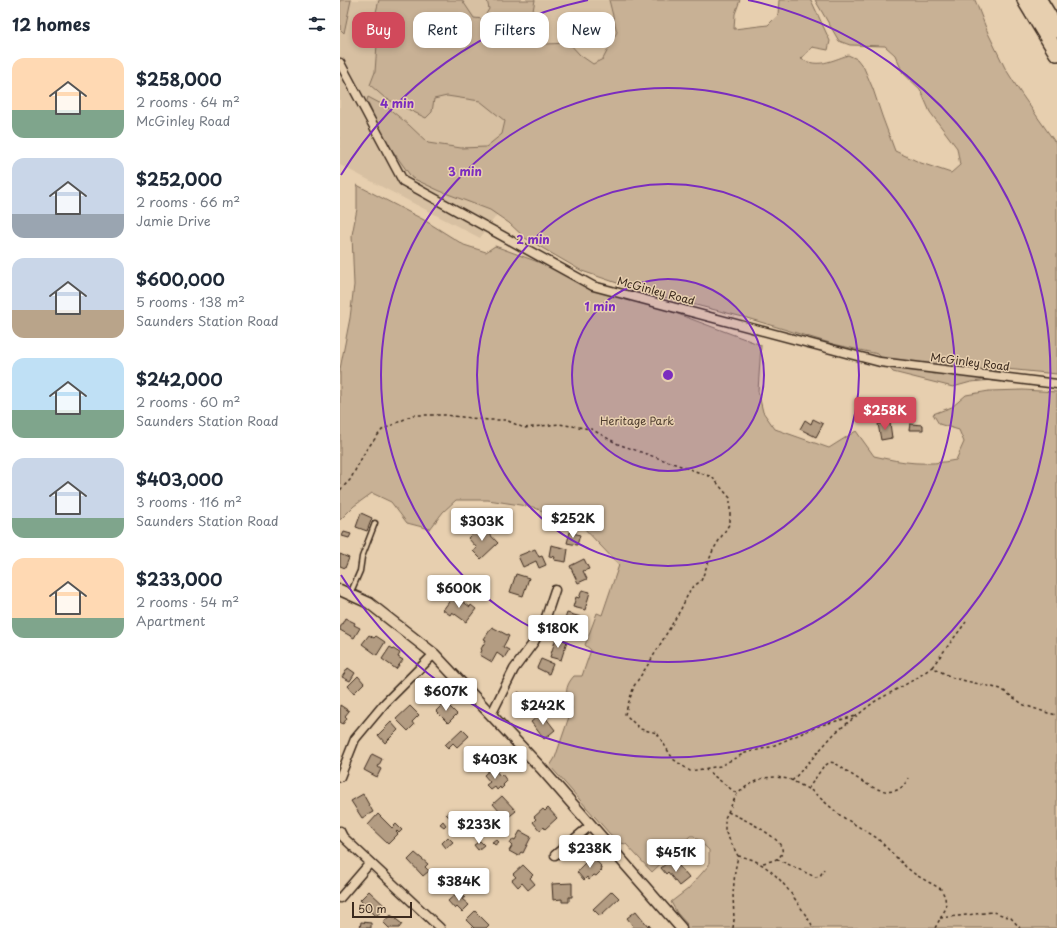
<!DOCTYPE html>
<html lang="en">
<head>
<meta charset="utf-8">
<style>
	body { margin:0; font-family:"Playpen Sans",sans-serif; background:#f2f2f3; color:#1f2937; height:100vh; display:flex; flex-direction:column; font-size:15px; white-space:nowrap }
	* { box-sizing:border-box; margin:0 }
	p { font-size:13px; color:#747a83 }
	.icon { flex:none; width:22px; height:22px; fill:none; stroke:currentColor; stroke-width:2; stroke-linecap:round; stroke-linejoin:round }
	.map { position:relative; flex:1; overflow:hidden }
	.sheet { display:flex; flex-direction:column; background:#fff; width:340px }
	.sheet>* { flex:none }
	.hud { position:absolute; left:12px; top:12px; width:380px; height:36px; display:flex; gap:8px }
	.scale { position:absolute; left:12px; bottom:10px; width:60px; box-sizing:border-box; padding-left:4px; border:2px solid #3b2a1e; border-top:0; font-size:11px; line-height:14px; white-space:nowrap; color:#3b2a1e; -webkit-text-stroke:3px #e7cfaf; paint-order:stroke }
	.price { position:absolute; translate:-50% -34px; padding:0 9px; border-radius:4px; background:#fff; color:#222; font-size:13px; line-height:26px; filter:drop-shadow(0 1px 2px #0008) }
	.price::after { content:''; position:absolute; left:50%; top:24px; width:12px; height:9px; margin-left:-6px; background:inherit; clip-path:polygon(0 0,100% 0,50% 100%) }
	.price.selected { background:#d1495b; color:#fff }
	ul { padding:0; list-style:none }
	li { display:flex; align-items:center; gap:12px; height:100px; padding:0 12px }
	li span { display:grid; place-items:center; flex:none; width:112px; height:80px; border-radius:12px; color:#555 }
	li>.icon { margin-inline-start:auto }
	span .icon { width:48px; height:48px; fill:#fffc; stroke-width:1 }
	li b { font-size:17px }
	h2 { display:flex; justify-content:space-between; align-items:center; height:48px; padding:0 12px; font-size:17px }
	.pill { padding:0 14px; border-radius:12px; background:#fff; box-shadow:0 2px 6px #0003; font-size:14px; line-height:36px }
	.pill.selected { background:#d1495b; color:#fff }
	main { display:flex; flex:1; min-height:0 }
	.map>svg:first-child { display:block }
	.built { fill:#d7c0a2 }
	.green { fill:#c8b195; stroke:#826e5a }
	.building { fill:#b39c82; stroke:#3b2a1e }
	.lines { fill:none; stroke-linecap:round; stroke-linejoin:round }
	.service-casing { stroke:#3b2a1e; stroke-width:7 }
	.minor-casing { stroke:#3b2a1e; stroke-width:11 }
	.tertiary-casing { stroke:#3b2a1e; stroke-width:13 }
	.motorway-casing { stroke:#3b2a1e; stroke-width:18 }
	.path { stroke:#3b2a1e; stroke-width:1.5; stroke-dasharray:3 3; stroke-linecap:butt }
	.service { stroke:#e7cfaf; stroke-width:4 }
	.minor { stroke:#e7cfaf; stroke-width:8 }
	.tertiary { stroke:#e7cfaf; stroke-width:10 }
	.motorway { stroke:#e7cfaf; stroke-width:15 }
	.ring { fill:none; stroke:#7b2cbf; stroke-width:2 }
	.labels { text-anchor:middle; stroke-width:3; stroke-linejoin:round; paint-order:stroke }
	.street-label { font-size:11px; fill:#3b2a1e; stroke:#e7cfaf }
	.park-label { font-size:11px; fill:#503e30; stroke:#e7cfaf }
	.centre { fill:#7b2cbf; stroke:#e7cfaf; stroke-width:2 }
	.ring-label { font-size:12px; text-anchor:middle; font-weight:bold; fill:#7b2cbf; stroke:#e7cfaf; stroke-width:3; stroke-linejoin:round; paint-order:stroke }
</style>
</head>
<body>
<main>
<section class="sheet">
<h2>12 homes<svg class="icon" aria-label="filters" viewBox="0 0 24 24"><path d="M4 7h16M4 17h16"/><circle cx="9" cy="7" r="2"/><circle cx="15" cy="17" r="2"/></svg></h2>
<ul>
<li><span style="background:linear-gradient(#ffd9b3 65%,#7fa58c 0)"><svg class="icon" aria-label="home" viewBox="0 0 24 24"><path d="M3 11l9-7 9 7M6 9v11h12V9"/></svg></span><div><b>$258,000</b><p>2 rooms · 64 m²</p><p>McGinley Road</p></div></li>
<li><span style="background:linear-gradient(#c9d6e8 70%,#9aa5b1 0)"><svg class="icon" aria-label="home" viewBox="0 0 24 24"><path d="M3 11l9-7 9 7M6 9v11h12V9"/></svg></span><div><b>$252,000</b><p>2 rooms · 66 m²</p><p>Jamie Drive</p></div></li>
<li><span style="background:linear-gradient(#c9d6e8 65%,#b9a48a 0)"><svg class="icon" aria-label="home" viewBox="0 0 24 24"><path d="M3 11l9-7 9 7M6 9v11h12V9"/></svg></span><div><b>$600,000</b><p>5 rooms · 138 m²</p><p>Saunders Station Road</p></div></li>
<li><span style="background:linear-gradient(#bfe0f5 65%,#7fa58c 0)"><svg class="icon" aria-label="home" viewBox="0 0 24 24"><path d="M3 11l9-7 9 7M6 9v11h12V9"/></svg></span><div><b>$242,000</b><p>2 rooms · 60 m²</p><p>Saunders Station Road</p></div></li>
<li><span style="background:linear-gradient(#c9d6e8 75%,#7fa58c 0)"><svg class="icon" aria-label="home" viewBox="0 0 24 24"><path d="M3 11l9-7 9 7M6 9v11h12V9"/></svg></span><div><b>$403,000</b><p>3 rooms · 116 m²</p><p>Saunders Station Road</p></div></li>
<li><span style="background:linear-gradient(#ffd9b3 75%,#7fa58c 0)"><svg class="icon" aria-label="home" viewBox="0 0 24 24"><path d="M3 11l9-7 9 7M6 9v11h12V9"/></svg></span><div><b>$233,000</b><p>2 rooms · 54 m²</p><p>Apartment</p></div></li>
</ul>
</section>
<div class="map">
<svg width="717" height="928" viewBox="0 0 717 928">
	<rect width="100%" height="100%" fill="#e7cfaf"/>
	<filter id="ink" filterUnits="userSpaceOnUse"><feTurbulence type="fractalNoise" baseFrequency=".025" numOctaves="2"/><feDisplacementMap in="SourceGraphic" scale="8" xChannelSelector="R" yChannelSelector="G"/><feConvolveMatrix kernelMatrix="1 2 1 2 8 2 1 2 1" color-interpolation-filters="sRGB"/></filter>
	<g filter="url(#ink)">
		<path class="built" d="M0,0h278l8,37 -146,201 -140,-73z"/>
		<g class="green">
			<path d="M0,0h11l-7,33 -4,-4z"/>
			<path d="M39,0h83l12,18 9,1 6,-10 -2,-9h48l-4,21 -6,13 -1,11 45,-2 11,12 13,9 10,-5 14,-27 -8,-32h131l-5,14 -1,15 34,-4 10,-10 1,-15h32l19,41 -2,9 -16,-3 -11,12c17,9 30,2 47,-4l9,4 7,9 9,21 9,27 13,35 26,12 30,10 9,-8 -3,-17 -27,-36 -10,-23 -17,-16 -8,-18 -10,-9 -35,-1 -11,-4 -24,-41h160l13,33 17,35 15,24 37,53v229l-51,-5 -14,11 -21,2 -18,5 -60,-15 -15,-18 -45,-10 -86,-26 -83,-21 -44,-13 -38,-13 -57,-33 -16,-15 -19,-13 -50,-19 -28,-13 -27,-38 -18,-39 1,-4 19,10 22,18 19,18 33,5 25,-1 16,-13 3,-13 -25,-20 -33,-5 -13,3 -2,13 -6,6 -41,-20 -15,-13 5,-13 3,-42 -2,-18z"/>
			<path d="M17,185l67,35 40,25 22,7 9,-6 266,99 -3,46 5,21 12,17 54,19 27,-17 18,25c30,7 52,10 82,4l8,-18 -5,-12 -20,-6 -6,-10 19,-7 14,-12 23,-4 34,-1 34,2v536h-371l-1,-2 2,-2 -10,-11 -6,-11 17,-13 21,-24v-15l-15,-14h-4l-38,36 -26,-28 -6,-1 -11,-10 -59,-67 5,-8 17,-50c-7,-12 -8,-21 2,-32h8l9,-26 -6,-5 12,-32 5,2 17,-50 -38,-40 -21,-6 -27,-12 -45,-7h-32l-13,12 -13,17 -23,-6 -16,-21 -19,-9 -18,13 -14,14v-151l10,-51 4,-33 -2,-50 5,-26z"/>
		</g>
		<g class="building">
			<path d="M473,419l10,5 -7,13 -16,-8 5,-9 6,4z"/>
			<path d="M550,423l2,15 -11,2 -3,-16z"/>
			<path d="M570,424l13,1v5h-14z"/>
			<path d="M21,513l11,5 -5,13 -11,-4z"/>
			<path d="M141,525l17,18 -17,16 -8,-8 4,-3 -9,-10z"/>
			<path d="M4,532l7,2 -2,4 -7,-2z"/>
			<path d="M230,532l10,3 -3,10 -10,-2z"/>
			<path d="M211,545l17,4 -2,13 -12,-2 1,-3 -6,-1z"/>
			<path d="M195,549l4,8 3,-1 4,9 -7,3 -3,-7 -13,6 -5,-11z"/>
			<path d="M0,554l9,4 -4,10 -5,-2z"/>
			<path d="M244,559l5,10 -6,2 4,8 -9,4 -8,-17z"/>
			<path d="M176,574l13,4 -6,18 -13,-4z"/>
			<path d="M242,590l8,2 -5,18 -12,-3 3,-10 3,1z"/>
			<path d="M114,595l16,12 1,-2 5,4 -10,13 -14,-10 -2,3 -7,-5z"/>
			<path d="M227,613l14,4 -2,6h-3l-3,11 -12,-4z"/>
			<path d="M5,618l10,5 -1,2 6,3 -6,10 -14,-8v-2z"/>
			<path d="M152,627l17,9 -6,11 6,3 -5,8 -7,-5 -5,9 -12,-7 2,-5 -1,-1 5,-9 -2,-1z"/>
			<path d="M29,635l5,3 2,-2 9,6 -8,13 -15,-11z"/>
			<path d="M216,638l11,3 -6,19 -11,-3z"/>
			<path d="M50,647l10,6 -2,4 5,3 -7,9 -14,-10z"/>
			<path d="M201,659l12,5 -4,10 -12,-6z"/>
			<path d="M8,668l7,5 -5,8 -8,-4z"/>
			<path d="M18,676l6,7 -10,10 -6,-7z"/>
			<path d="M85,688l8,8 -3,2 3,2 -5,4 -2,-2 -1,1 -7,-8z"/>
			<path d="M178,692l18,8 -3,7 -18,-7z"/>
			<path d="M105,702l12,12 -9,9 -12,-12z"/>
			<path d="M0,705l9,6 -4,5 2,2 -4,6 -3,-2z"/>
			<path d="M70,706l9,9 -7,7 2,3 -6,6 -12,-12z"/>
			<path d="M202,713l13,17 -11,9 -13,-17z"/>
			<path d="M51,722l7,8 -13,13 -7,-8z"/>
			<path d="M122,729l7,7 -12,11 -4,-4 -5,5 -3,-3z"/>
			<path d="M139,747l9,10 -8,7 -9,-10z"/>
			<path d="M32,754l10,5 -4,8 3,2 -4,8 -13,-7z"/>
			<path d="M153,767l7,9 2,-2 5,7 -4,4 1,1 -3,3 -1,-2 -3,3 -2,-3 -4,3 -5,-5 4,-3 -6,-7z"/>
			<path d="M23,794l10,18 -11,6 -11,-17z"/>
			<path d="M162,796l14,15 -10,8 -13,-15z"/>
			<path d="M208,808l9,10 -12,11 -1,-2 -4,4 -7,-9 3,-3 -2,-2 9,-8 2,2z"/>
			<path d="M109,811l3,3 -3,3 -3,-3z"/>
			<path d="M38,814l14,14 4,-4 6,6 -3,3 -2,-2 -1,1 2,2 -10,10 -20,-19z"/>
			<path d="M103,821l3,4 -2,2 -4,-3z"/>
			<path d="M180,831l11,6 -8,16 -2,-1 -3,4 -9,-5 3,-5 -2,-2 3,-5 2,1z"/>
			<path d="M108,837l5,5 -7,6 -4,-5z"/>
			<path d="M156,839l3,3 -4,3 -3,-3z"/>
			<path d="M140,841l4,4 -6,5 -4,-5z"/>
			<path d="M75,853l13,11 -3,3 4,4 -6,5 -15,-16z"/>
			<path d="M252,856l9,10 -1,1 2,3 -6,6 -2,-1 -5,5 -2,-3 -3,3 -7,-8 4,-3 -1,-1z"/>
			<path d="M335,861l14,17 -10,8 -11,-14 -2,2 -5,-6 7,-6 3,3z"/>
			<path d="M183,865l10,10 -3,3 5,6 -7,6 -6,-7 -4,4 -6,-7 4,-3 -3,-3z"/>
			<path d="M99,872l5,5 2,-2 6,7 -10,10 -4,-4 -2,1 -7,-7z"/>
			<path d="M232,883v14h-3v5h-7v-3l-9,1 -1,-16z"/>
			<path d="M29,891l17,16 -10,9 -16,-16z"/>
			<path d="M119,891l6,6 -3,2 7,6 -7,7 -5,-5 -2,2 -7,-8z"/>
			<path d="M272,891l7,7 -19,18 -7,-7z"/>
			<path d="M135,911l14,14 -3,3h-12l-8,-8z"/>
			<path d="M296,911l12,15 1,-1 2,3h-20l2,-2 -6,-8z"/>
			<path d="M51,915l11,9 -3,4h-10l-6,-6z"/>
			<path d="M21,922l10,1v5h-11z"/>
		</g>
		<g class="lines">
			<g class="service-casing">
				<path id="service" d="M10,594l10,-23 2,-14 13,-34"/>
			</g>
			<g class="minor-casing">
				<g id="minor">
					<path d="M0,63l63,118 190,105 287,76 177,22"/>
					<path d="M151,715l23,-46 20,-27 11,-22 10,-30"/>
					<path d="M0,777l15,-38 30,-36 49,-49"/>
					<path d="M0,831l3,6 97,91"/>
					<path d="M215,855l36,-30"/>
					<path d="M0,898l30,-35"/>
				</g>
			</g>
			<g class="tertiary-casing">
				<path id="tertiary" d="M0,590l29,13 65,51 107,114 140,160"/>
			</g>
			<g class="motorway-casing">
				<g id="motorway">
					<path d="M685,0l32,53"/>
					<path d="M699,0l18,30"/>
				</g>
			</g>
			<g class="path">
				<path d="M0,490l10,-10 16,-30 16,-20 31,-15h32l43,5h18l18,8 35,-4 32,5 27,15 94,33 18,21v25l-17,27 -12,31 -10,7 -10,21 -30,51 -17,26 -9,28 15,15 17,4 16,26 17,12 30,-5 25,-13 25,-6 51,-22 35,-9"/>
				<path d="M592,667l34,-45"/>
				<path d="M365,769l31,24"/>
				<path d="M452,781l43,-48 39,-31 43,-24 15,-11 21,11 48,11 23,16 24,8 9,2"/>
				<path d="M468,789l15,-22 7,-5 5,1c17,11 59,48 73,15"/>
				<path d="M388,812c9,4 71,31 50,46 -4,3 -13,4 -18,6"/>
				<path d="M398,856c5,1 10,2 15,4 28,12 45,44 61,68"/>
				<path d="M437,859l38,18 5,-1 4,-7"/>
				<path d="M600,918l53,-6 18,6 9,10"/>
				<path d="M393,928l1,-8 -1,-26 2,-23 3,-15 -13,-25v-13l12,-24 10,-8 16,-8 13,-1 13,2 23,12 29,25 36,22 29,29 10,8 25,14 4,8 1,11 -11,20"/>
			</g>
			<use href="#service" class="service"/>
			<use href="#minor" class="minor"/>
			<use href="#tertiary" class="tertiary"/>
			<use href="#motorway" class="motorway"/>
		</g>
	</g>
	<circle cx="328" cy="375" r="96" fill="#7b2cbf" fill-opacity=".12"/>
	<g class="ring">
		<circle cx="328" cy="375" r="96"/>
		<circle cx="328" cy="375" r="191"/>
		<circle cx="328" cy="375" r="287"/>
		<path d="M1 175A383 383 0 0 1 248 0M408 0A383 383 0 1 1 1 575"/>
	</g>
	<g class="labels">
		<g class="street-label">
			<text transform="translate(316 291) rotate(15)" y="4">McGinley Road</text>
			<text transform="translate(630 362) rotate(7)" y="4">McGinley Road</text>
		</g>
		<g class="park-label">
			<text x="297" y="425">Heritage Park</text>
		</g>
	</g>
	<circle cx="328" cy="375" r="6" class="centre"/>
	<g class="ring-label">
		<text x="57" y="108">4 min</text>
		<text x="125" y="176">3 min</text>
		<text x="193" y="244">2 min</text>
		<text x="260" y="311">1 min</text>
	</g>
</svg>
<div class="scale">50 m</div>
<b class="price selected" style="left:545px;top:431px">$258K</b>
<b class="price" style="left:233px;top:539px">$252K</b>
<b class="price" style="left:142px;top:542px">$303K</b>
<b class="price" style="left:119px;top:609px">$600K</b>
<b class="price" style="left:218px;top:649px">$180K</b>
<b class="price" style="left:106px;top:712px">$607K</b>
<b class="price" style="left:203px;top:726px">$242K</b>
<b class="price" style="left:155px;top:780px">$403K</b>
<b class="price" style="left:139px;top:845px">$233K</b>
<b class="price" style="left:250px;top:869px">$238K</b>
<b class="price" style="left:336px;top:873px">$451K</b>
<b class="price" style="left:119px;top:902px">$384K</b>
<div class="hud">
<a class="pill selected">Buy</a>
<a class="pill">Rent</a>
<a class="pill">Filters</a>
<a class="pill">New</a>
</div>
</div>
</main>
</body>
</html>
